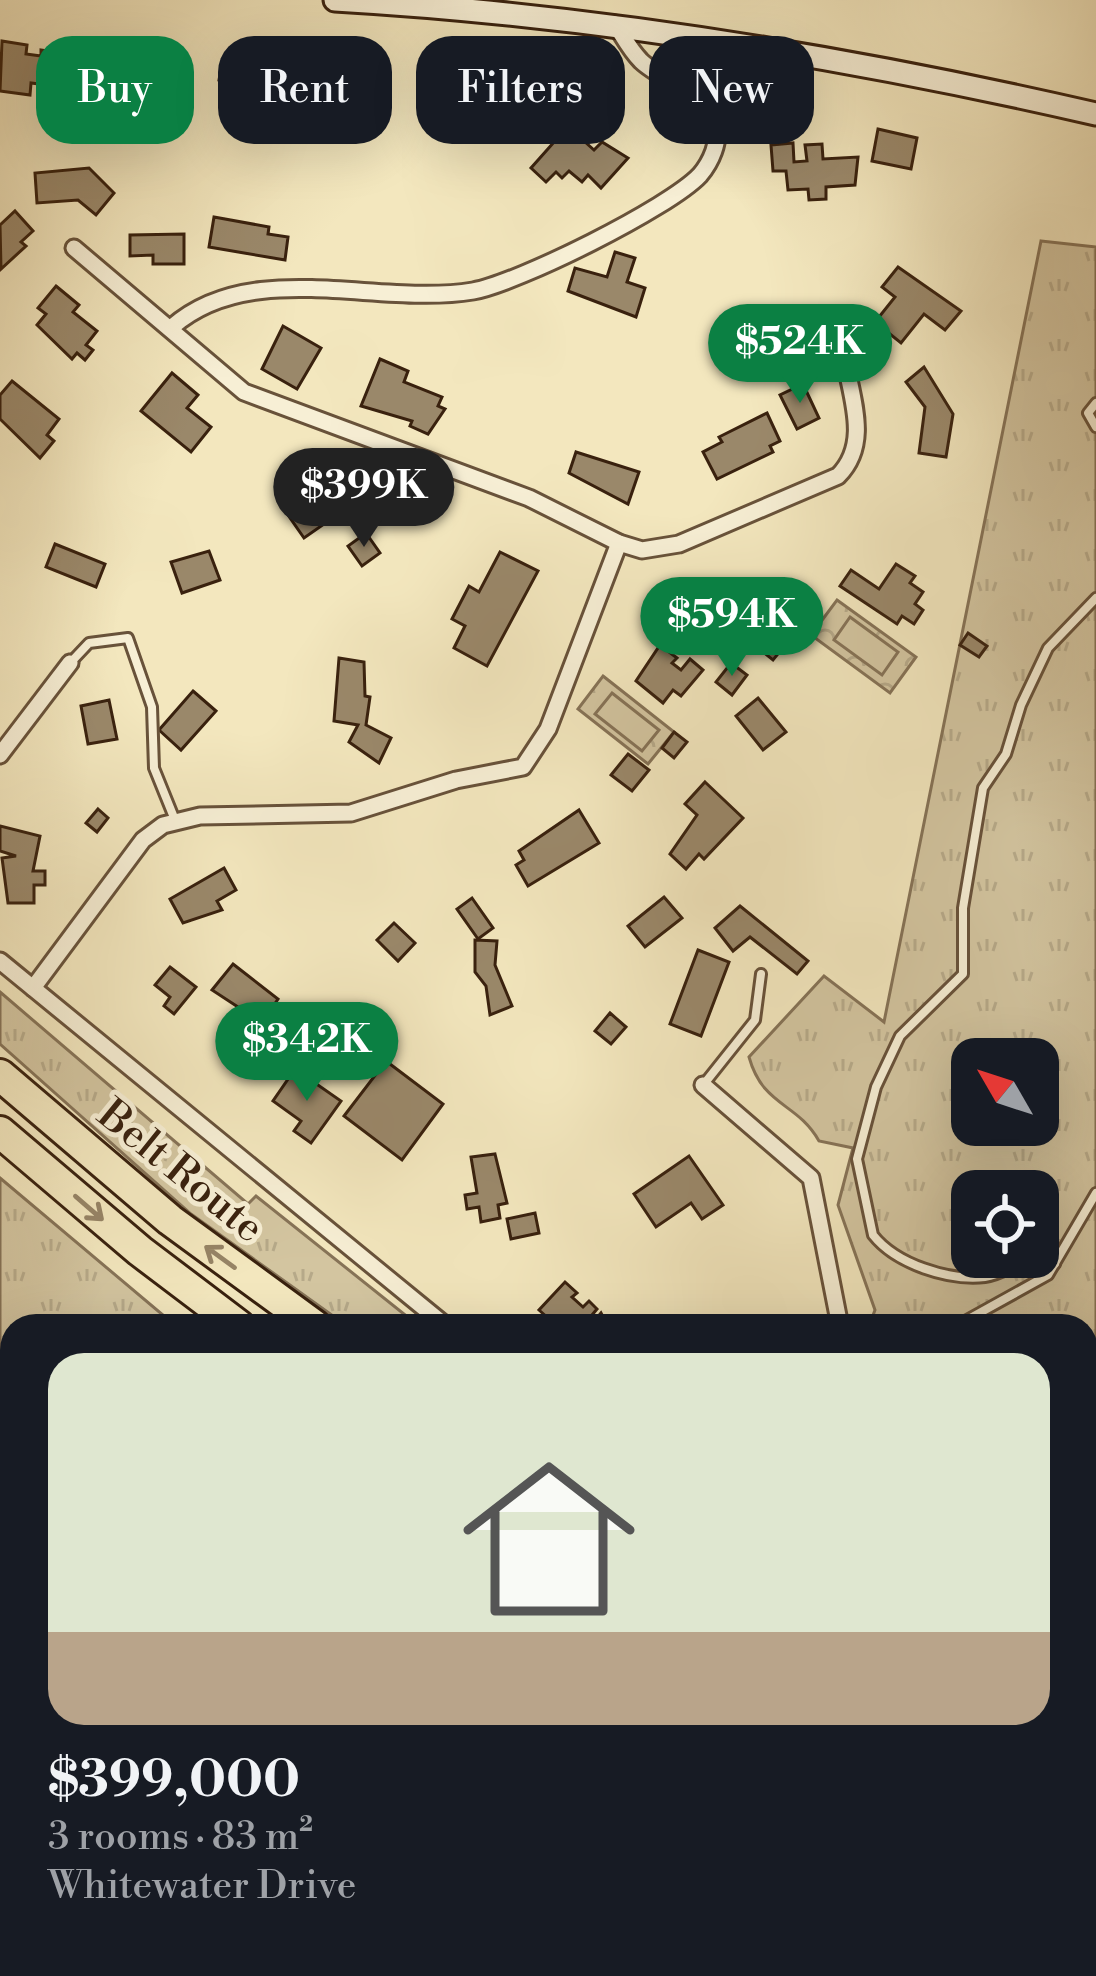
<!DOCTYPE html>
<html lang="en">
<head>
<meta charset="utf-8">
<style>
	body { margin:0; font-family:"Libre Bodoni",serif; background:#20242c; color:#f1f3f6; height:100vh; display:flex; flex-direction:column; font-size:45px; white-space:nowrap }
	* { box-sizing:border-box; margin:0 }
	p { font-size:39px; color:#9ea1a6 }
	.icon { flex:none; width:66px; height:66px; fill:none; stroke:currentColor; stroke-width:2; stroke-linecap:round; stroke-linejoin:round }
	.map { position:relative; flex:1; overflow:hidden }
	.drawer { position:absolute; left:0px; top:1314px; width:1098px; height:663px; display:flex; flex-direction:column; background:#171b24; border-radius:36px 36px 0 0; box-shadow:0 12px 48px #0002 }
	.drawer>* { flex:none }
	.banner { position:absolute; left:36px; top:36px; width:1026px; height:108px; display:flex; gap:24px }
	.needle { width:78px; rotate:309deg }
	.controls { position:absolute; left:951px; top:1038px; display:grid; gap:24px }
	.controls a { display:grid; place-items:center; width:108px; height:108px; border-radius:24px; background:#171b24; box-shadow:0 12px 48px #0002; font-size:60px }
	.price { position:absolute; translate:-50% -102px; padding:0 27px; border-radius:42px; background:#0b8043; color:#fff; font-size:39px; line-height:78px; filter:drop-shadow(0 3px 6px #0008) }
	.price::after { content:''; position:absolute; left:50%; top:72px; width:36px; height:27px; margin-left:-18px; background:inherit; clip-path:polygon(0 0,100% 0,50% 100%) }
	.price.selected { background:#222; color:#fff }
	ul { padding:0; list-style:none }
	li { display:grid; align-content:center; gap:24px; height:636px; padding:0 48px }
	li span { display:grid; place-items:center; height:372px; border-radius:36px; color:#555 }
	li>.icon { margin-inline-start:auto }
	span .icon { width:216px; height:216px; fill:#fffc; stroke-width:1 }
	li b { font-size:51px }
	.pill { padding:0 42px; border-radius:36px; background:#171b24; box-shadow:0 12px 48px #0002; font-size:42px; line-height:108px }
	.pill.selected { background:#0b8043; color:#fff }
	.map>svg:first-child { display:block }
	.grass { fill:url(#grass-tufts); stroke:#867357; stroke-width:3; fill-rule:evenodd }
	.forest { fill:url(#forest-crowns); stroke:#867357; stroke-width:3 }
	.garden { fill:#d3c5a0; stroke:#867357; stroke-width:3 }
	.building { fill:#9a886a; stroke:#39210e; stroke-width:3 }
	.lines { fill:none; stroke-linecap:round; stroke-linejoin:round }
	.lane-casing { stroke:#68523a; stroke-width:14 }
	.street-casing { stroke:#68523a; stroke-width:21 }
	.secondary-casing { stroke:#39210e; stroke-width:27 }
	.highway-casing { stroke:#39210e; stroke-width:36 }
	.lane { stroke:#f7efd5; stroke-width:8 }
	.street { stroke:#f7efd5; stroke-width:15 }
	.secondary { stroke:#f7efd5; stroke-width:21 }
	.highway { stroke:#f3e7be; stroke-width:30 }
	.oneway { stroke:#968466 }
	.labels { text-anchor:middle; stroke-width:10; stroke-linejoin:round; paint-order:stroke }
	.street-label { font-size:42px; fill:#39210e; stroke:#f7efd5 }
</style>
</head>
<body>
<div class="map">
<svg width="1096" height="1976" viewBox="0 0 1096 1976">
	<defs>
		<pattern id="grass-tufts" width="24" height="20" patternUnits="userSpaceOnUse" patternTransform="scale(3)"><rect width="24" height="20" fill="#d3c5a0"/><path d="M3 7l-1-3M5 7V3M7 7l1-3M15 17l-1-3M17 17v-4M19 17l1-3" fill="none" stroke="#b6a989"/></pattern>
		<pattern id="forest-crowns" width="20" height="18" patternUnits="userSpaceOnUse" patternTransform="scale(3)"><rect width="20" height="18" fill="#d3c5a0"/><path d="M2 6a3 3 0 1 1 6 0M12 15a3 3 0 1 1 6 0" fill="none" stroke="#b6a989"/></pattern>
	</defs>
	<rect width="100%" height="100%" fill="#f3e7be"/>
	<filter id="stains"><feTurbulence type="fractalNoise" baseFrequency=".00167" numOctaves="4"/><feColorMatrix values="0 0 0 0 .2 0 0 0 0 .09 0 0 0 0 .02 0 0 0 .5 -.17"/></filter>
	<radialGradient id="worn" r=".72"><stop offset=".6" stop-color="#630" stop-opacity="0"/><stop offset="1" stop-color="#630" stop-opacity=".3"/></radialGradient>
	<g class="grass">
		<path d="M1041,241l55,6v1528l-10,-5v-444h-217l6,-16 -37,-105 15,-57 -34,-7c-22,-39 -56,-34 -70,-84l75,-81 60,46zM972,1059h66v66h-66zM972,1191h66v66h-66z"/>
		<path d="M0,992l248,212 8,-8 163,130h-72l-156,-112 -191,-170z"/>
		<path d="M0,1178l176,148h-164v47l-12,-9z"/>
		<path d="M911,1965h98l11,11h-99z"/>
	</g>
	<g class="forest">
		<path d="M837,600l79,57 -26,36 -79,-58z"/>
		<path d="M603,676l71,56 -26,32 -70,-55z"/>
	</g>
	<g class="garden">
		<path d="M850,617l48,35 -16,23 -48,-35z"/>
		<path d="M612,693l47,37 -17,21 -47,-37z"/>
	</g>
	<g class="building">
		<path d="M2,41l25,4 -1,9 15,2v-6l20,3 1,-7 70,10 -5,39 -96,-12 -1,12 -30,-4z"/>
		<path d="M222,63l35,6 -3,17 -35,-6z"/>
		<path d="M573,111l21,20 -10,10 10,9 8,-8 26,16 -27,30 -13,-13 -6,7 -13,-11 -7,7 -6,-6 -10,10 -15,-14 32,-36 -5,-4z"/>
		<path d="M878,129l39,9 -6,31 -39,-8z"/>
		<path d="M793,143l1,19 13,-1 -2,-16 17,-1 1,15 35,-2 -3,28 -29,2v12l-17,1 -1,-11 -20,1 -2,-19h-13l-2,-26z"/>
		<path d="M89,168l25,25 -18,22 -18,-15 -41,3 -2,-30z"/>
		<path d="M15,211l18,20 -12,11 5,4 -25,23 -1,-44z"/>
		<path d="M214,217l55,10 -1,7 20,3 -3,23 -76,-13z"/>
		<path d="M184,234v30h-31v-9l-23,1v-21z"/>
		<path d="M615,252l20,6 -8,24 18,6 -9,29 -68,-26 7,-23 32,9z"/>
		<path d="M898,267l63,44 -16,19 -21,-16 -23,29 -26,-21 20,-25 -13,-10z"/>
		<path d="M56,286l23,19 -6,7 24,19 -11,14 7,5 -8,10 -8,-7 -5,6 -35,-34 9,-11 -8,-6z"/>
		<path d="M283,326l38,22 -24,41 -35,-20z"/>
		<path d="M380,359l28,12 -4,11 38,15 -4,9 7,3 -17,25 -18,-8 2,-5 -51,-15z"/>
		<path d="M924,367l29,47 -7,43 -27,-4 6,-46 -19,-25z"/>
		<path d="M172,373l26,22 -11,13 24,19 -20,25 -50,-41z"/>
		<path d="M12,381l47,38 -12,16 7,6 -14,17 -40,-39v-24z"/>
		<path d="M803,384l16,34 -22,11 -17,-34z"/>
		<path d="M767,413l13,28 -10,5 3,6 -56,27 -14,-27 19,-10 -3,-5z"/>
		<path d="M576,452l63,20 -11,32 -59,-31z"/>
		<path d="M339,475l18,26 -53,37 -18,-26z"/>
		<path d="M366,533l14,20 -18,13 -14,-20z"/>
		<path d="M55,544l50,20 -9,23 -50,-20z"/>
		<path d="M209,551l11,29 -38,13 -11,-31z"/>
		<path d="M500,552l38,19 -51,95 -33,-18 11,-22 -13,-7 17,-33 10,6z"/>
		<path d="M896,564l19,12 -5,7 13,9 -8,12 8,6 -9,14 -12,-8 -5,8 -57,-38 11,-16 28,19z"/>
		<path d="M793,586l24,20 -44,54 -25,-20z"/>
		<path d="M968,633l19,13 -8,11 -19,-12z"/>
		<path d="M660,645l17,13 -5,5 9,7 9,-11 13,11 -22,26 -8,-6 -10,13 -27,-22z"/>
		<path d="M339,658l25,4 1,34 5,1 -4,28 25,13 -12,25 -30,-21 9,-17 -24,-4z"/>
		<path d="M731,663l16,12 -15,20 -16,-13z"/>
		<path d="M193,691l23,20 -35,39 -22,-20z"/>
		<path d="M758,698l28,34 -23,18 -27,-34z"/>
		<path d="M109,700l8,39 -29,5 -7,-38z"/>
		<path d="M674,732l13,10 -13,16 -12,-10z"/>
		<path d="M628,754l21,16 -17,21 -21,-16z"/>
		<path d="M705,782l38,36 -39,41 -5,-5 -13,15 -16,-15 27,-39 -12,-11z"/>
		<path d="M98,809l10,9 -11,14 -11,-9z"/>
		<path d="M579,810l20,33 -71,43 -12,-21 8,-5 -5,-9z"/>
		<path d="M0,826l40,10 -7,35h12v14h-11v18h-26l-6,-45 14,-2 -16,-5z"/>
		<path d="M224,868l12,22 -19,11 5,9 -39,13 -13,-24z"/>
		<path d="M664,897l18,21 -37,29 -17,-21z"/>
		<path d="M472,898l21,30 -15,11 -21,-30z"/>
		<path d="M740,906l68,55 -11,13 -47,-37 -17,14 -18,-23z"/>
		<path d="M394,923l21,20 -17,18 -21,-21z"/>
		<path d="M475,940l22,1 -2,24 17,41 -22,9 -4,-29 -11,-14z"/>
		<path d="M698,950l31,12 -28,74 -31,-12z"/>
		<path d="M233,964l45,35 -13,19 -7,-6 -10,13 -15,-13 5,-5 -26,-17z"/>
		<path d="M170,967l26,20 -22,27 -10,-8 6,-9 -15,-12z"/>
		<path d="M309,1009l11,8 -25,33 -11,-9z"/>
		<path d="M610,1013l16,14 -15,17 -16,-13z"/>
		<path d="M386,1061l57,43 -41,56 -58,-44z"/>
		<path d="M295,1069l46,32 -30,42 -17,-12 7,-10 -28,-20z"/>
		<path d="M495,1154l12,49 -9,2 2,13 -19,4 -2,-15 -12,2 -2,-14 12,-2 -6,-36z"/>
		<path d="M689,1156l34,49 -21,14 -11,-16 -35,24 -22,-33z"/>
		<path d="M535,1213l4,20 -28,6 -4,-20z"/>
		<path d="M565,1282l12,11 -5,4 11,10 6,-6 8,8 -5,6 4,4 5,-6 7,13h-51l-18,-16z"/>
		<path d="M0,1859l8,1 -2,12 6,1v33l-9,-2 -3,16z"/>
	</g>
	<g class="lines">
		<g class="lane-casing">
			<g id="lane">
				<path d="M1096,403l-8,10 8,14"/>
				<path d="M72,661l17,-18 39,-5 24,69 2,61 21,52"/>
				<path d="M704,1084l51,-64 6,-46"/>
				<path d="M1055,1264c-27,-16 -44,10 -70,13 -37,4 -89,-13 -112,-42l-16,-76 19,-72 24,-51 63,-62v-66l20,-120 23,-34 15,-49 27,-57 48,-50"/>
				<path d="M956,1326l92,-51 48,-82"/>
				<path d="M1086,1532l10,5"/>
				<path d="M12,1943l-5,6 5,4"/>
				<path d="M27,1965l14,11"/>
				<path d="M41,1976l8,-11"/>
			</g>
		</g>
		<g class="street-casing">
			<g id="street">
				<path d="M74,248l170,144 285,106 90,45 23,7 37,-6 159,-68c32,-32 14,-76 7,-116"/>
				<path d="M172,327c80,-70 205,-20 301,-36 45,-8 196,-83 227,-116 11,-13 20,-33 16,-50 -9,-33 -53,-43 -75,-64 -11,-11 -18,-25 -26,-37"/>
				<path d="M0,755l70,-92"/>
				<path d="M0,961l446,365"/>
				<path d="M33,988l110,-148 20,-15 37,-9 151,-3 105,-33 67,-13 25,-38 71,-186"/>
				<path d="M703,1085l108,93 29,148"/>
				<path d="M0,1373l12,10"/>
			</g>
		</g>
		<g class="secondary-casing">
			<path id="secondary" d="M335,0c259,15 509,56 761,114"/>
		</g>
		<g class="highway-casing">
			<g id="highway">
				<path d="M0,1075l170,145 145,106"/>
				<path d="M0,1132l140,119 99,75"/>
				<path d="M1086,1883l10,7"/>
				<path d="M1086,1948l10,8"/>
				<path d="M1029,1965l11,11"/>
			</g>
		</g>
		<use href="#lane" class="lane"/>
		<use href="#street" class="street"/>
		<use href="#secondary" class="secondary"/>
		<use href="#highway" class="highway"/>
	</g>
	<defs><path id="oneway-shaft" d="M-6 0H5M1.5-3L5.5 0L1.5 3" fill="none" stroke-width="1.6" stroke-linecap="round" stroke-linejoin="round" transform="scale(3)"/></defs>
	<g class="oneway">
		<use href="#oneway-shaft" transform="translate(89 1208) rotate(41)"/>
		<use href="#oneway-shaft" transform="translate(220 1257) rotate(-144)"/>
	</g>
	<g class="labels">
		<g class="street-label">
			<text transform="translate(182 1170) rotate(39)" y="15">Belt Route</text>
		</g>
	</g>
	<rect width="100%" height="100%" filter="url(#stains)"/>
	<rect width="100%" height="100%" fill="url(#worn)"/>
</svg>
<div class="controls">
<a><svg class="needle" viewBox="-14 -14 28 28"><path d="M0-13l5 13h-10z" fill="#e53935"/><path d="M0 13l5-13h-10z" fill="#9ea1a6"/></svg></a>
<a><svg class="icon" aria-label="locate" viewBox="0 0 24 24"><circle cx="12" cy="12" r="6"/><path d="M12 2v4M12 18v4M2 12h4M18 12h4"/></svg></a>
</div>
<b class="price" style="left:800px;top:406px">$524K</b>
<b class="price selected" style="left:364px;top:550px">$399K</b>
<b class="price" style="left:732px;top:679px">$594K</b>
<b class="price" style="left:307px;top:1104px">$342K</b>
<div class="banner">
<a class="pill selected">Buy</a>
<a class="pill">Rent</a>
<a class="pill">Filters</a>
<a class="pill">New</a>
</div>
<section class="drawer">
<ul>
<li><span style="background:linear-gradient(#dfe7d0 75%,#b9a48a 0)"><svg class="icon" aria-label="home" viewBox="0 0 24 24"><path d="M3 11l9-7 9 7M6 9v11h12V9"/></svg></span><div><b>$399,000</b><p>3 rooms · 83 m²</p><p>Whitewater Drive</p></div></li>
</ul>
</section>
</div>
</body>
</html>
